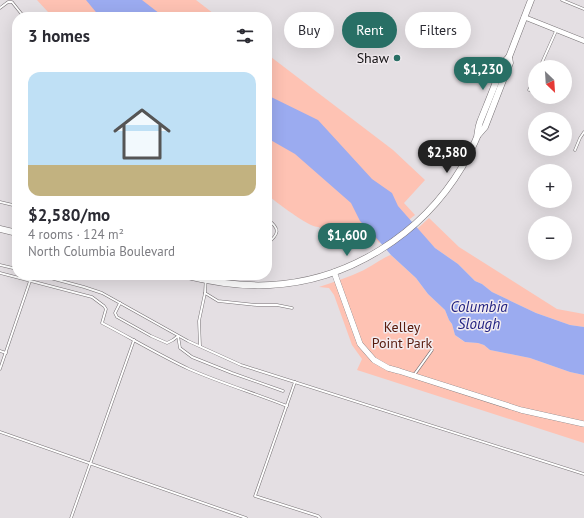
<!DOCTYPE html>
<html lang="en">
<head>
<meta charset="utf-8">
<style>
	body { margin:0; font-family:"PT Sans",sans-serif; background:#f2f2f3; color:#2b2b33; height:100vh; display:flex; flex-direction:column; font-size:15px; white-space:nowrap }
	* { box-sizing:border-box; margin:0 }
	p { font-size:13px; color:#7c7c81 }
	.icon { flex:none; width:22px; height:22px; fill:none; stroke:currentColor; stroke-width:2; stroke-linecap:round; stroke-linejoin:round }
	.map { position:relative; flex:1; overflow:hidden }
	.drawer { position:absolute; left:12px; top:12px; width:260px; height:268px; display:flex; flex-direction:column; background:#fff; border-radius:16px; box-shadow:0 4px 16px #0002 }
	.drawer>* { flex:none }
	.guide { position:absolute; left:284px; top:12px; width:240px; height:36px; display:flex; gap:8px }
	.needle { width:26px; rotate:155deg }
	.controls { position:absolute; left:528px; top:60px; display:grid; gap:8px }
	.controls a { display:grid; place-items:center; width:44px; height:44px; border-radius:50%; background:#fff; box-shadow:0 4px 16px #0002; font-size:20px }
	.price { position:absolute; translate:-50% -34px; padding:0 9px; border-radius:14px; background:#286f65; color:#fff; font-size:13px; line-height:26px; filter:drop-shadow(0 1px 2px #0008) }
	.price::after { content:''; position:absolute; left:50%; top:24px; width:12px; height:9px; margin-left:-6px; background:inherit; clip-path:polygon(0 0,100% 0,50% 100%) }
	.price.on { background:#222; color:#fff }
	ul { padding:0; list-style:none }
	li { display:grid; align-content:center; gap:8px; height:212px; padding:0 16px }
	li span { display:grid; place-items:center; height:124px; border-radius:12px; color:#555 }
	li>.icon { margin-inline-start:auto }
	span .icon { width:72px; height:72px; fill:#fffc; stroke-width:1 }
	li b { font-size:17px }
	h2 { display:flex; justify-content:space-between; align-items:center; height:48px; padding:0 16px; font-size:17px }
	.chip { padding:0 14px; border-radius:18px; background:#fff; box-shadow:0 4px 16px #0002; font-size:14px; line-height:36px }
	.chip.on { background:#286f65; color:#fff }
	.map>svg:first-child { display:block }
	.green { fill:#fec2b3 }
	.water { fill:#9babf0 }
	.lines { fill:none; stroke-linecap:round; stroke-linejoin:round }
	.service-casing { stroke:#767174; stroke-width:3 }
	.minor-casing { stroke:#767174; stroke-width:5.5 }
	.tertiary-casing { stroke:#767174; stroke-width:6 }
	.secondary-casing { stroke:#767174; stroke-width:7 }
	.service { stroke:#fff; stroke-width:2 }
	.minor { stroke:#fff; stroke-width:4.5 }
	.tertiary { stroke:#fff; stroke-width:5.5 }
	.secondary { stroke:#fff; stroke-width:6 }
	.poi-dot { fill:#286f65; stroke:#f2ecf0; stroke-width:1.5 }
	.labels { text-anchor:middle; stroke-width:3; stroke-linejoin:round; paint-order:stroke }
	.poi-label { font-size:14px; fill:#131113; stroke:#f2ecf0; text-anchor:end }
	.park-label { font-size:14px; fill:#581b0d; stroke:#f2ecf0 }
	.water-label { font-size:15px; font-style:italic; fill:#212181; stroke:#f2ecf0 }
</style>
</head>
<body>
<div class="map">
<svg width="584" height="518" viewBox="0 0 584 518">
	<rect width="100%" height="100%" fill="#e4dfe3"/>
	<g class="green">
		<path d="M37,0h159l22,17h-171l1,-5z"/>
		<path d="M267,54l126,96 32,30 -21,23 11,12 -36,28 -10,-13 -34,17 -16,-20c-10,1 -42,-25 -52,-32z"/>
		<path d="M429,218l30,29 98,62 27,5v13l-14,-2 -34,-12 -44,-21 -10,-8 -7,-3 -17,-17 -23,-16 -18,-19z"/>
		<path d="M391,255l25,23 12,16 17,16 4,10 3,4 3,11 5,4 5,3 13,1 6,2 6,5 40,8 40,14 14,3v68l-227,-73 5,-11 -10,-14 -18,-50 -5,-7 -10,-1c15,-5 30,-10 45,-17 6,-3 22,-14 27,-15z"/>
	</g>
	<g class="water">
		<path d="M86,0h56l22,17h-64z"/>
		<path d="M267,95l51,25 54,59 20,14 6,13 37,42 23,16 17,17 7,3 10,8 44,21 34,12 14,2v48l-14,-3 -40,-14 -40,-8 -6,-5 -6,-2 -13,-1 -10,-7 -3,-11 -3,-4 -4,-10 -17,-16 -12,-16 -25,-23 -12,-14 -19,-20 -9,-18 -56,-49 -28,-16z"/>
	</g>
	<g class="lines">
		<g class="service-casing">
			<g id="service">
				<path d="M562,0l22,9"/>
				<path d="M0,8l8,-6h4l12,15"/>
				<path d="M540,67l16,-36"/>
				<path d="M529,90l6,-12"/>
				<path d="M575,150l5,-12 4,-6"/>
				<path d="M0,202l17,4"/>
				<path d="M267,219c14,10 12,15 0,25"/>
				<path d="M0,265l17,4"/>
				<path d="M0,273l92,24 12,9 2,3 -4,14c29,15 57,32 87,46 32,14 65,24 98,37"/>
				<path d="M39,275l45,12 18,6 86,48 53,24 343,109"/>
				<path d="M205,293l13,8 39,4h20l15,3"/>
				<path d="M120,303l-5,10 2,4 34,19 16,7 6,-3 5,-4"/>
				<path d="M178,336l2,12 12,9 40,16 51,18"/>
				<path d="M200,346l-1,-25 6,-28 1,-18"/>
				<path d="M0,351l6,2"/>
				<path d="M0,369l30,-88"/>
				<path d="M414,375l18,-25"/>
				<path d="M295,382l-40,114 63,20 2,2"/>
				<path d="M0,432l246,86"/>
				<path d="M71,518l63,-178"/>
			</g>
		</g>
		<g class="minor-casing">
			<path id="minor" d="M524,17l60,24"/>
		</g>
		<g class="tertiary-casing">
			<path id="tertiary" d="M334,272l26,72 14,16 14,8 11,3 122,39 63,14"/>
		</g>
		<g class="secondary-casing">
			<g id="secondary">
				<path d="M478,135l7,-8 17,-44 8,-20 -1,-6"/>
				<path d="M0,229l17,4"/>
				<path d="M183,275c29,7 57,12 87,10 79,-4 152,-51 192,-118 5,-9 11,-20 15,-30 1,-5 1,-10 3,-15 8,-20 16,-39 23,-59l6,-6 22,-57"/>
			</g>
		</g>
		<use href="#service" class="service"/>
		<use href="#minor" class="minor"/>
		<use href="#tertiary" class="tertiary"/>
		<use href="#secondary" class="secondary"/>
	</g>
	<circle class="poi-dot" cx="397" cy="58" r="4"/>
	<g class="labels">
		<g class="poi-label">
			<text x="389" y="63">Shaw</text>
		</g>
		<g class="park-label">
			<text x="402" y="332">Kelley<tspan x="402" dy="16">Point Park</tspan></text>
		</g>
		<g class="water-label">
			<text x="479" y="312">Columbia<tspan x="479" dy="17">Slough</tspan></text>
		</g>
	</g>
</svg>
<div class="controls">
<a><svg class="needle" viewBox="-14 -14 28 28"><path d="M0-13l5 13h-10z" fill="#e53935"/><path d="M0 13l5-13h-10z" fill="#7c7c81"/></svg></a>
<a><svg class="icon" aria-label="layers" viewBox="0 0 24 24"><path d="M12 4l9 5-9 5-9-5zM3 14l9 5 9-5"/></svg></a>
<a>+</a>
<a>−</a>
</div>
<b class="price" style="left:483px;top:91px">$1,230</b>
<b class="price on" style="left:447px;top:174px">$2,580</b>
<b class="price" style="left:347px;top:257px">$1,600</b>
<div class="guide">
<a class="chip">Buy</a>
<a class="chip on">Rent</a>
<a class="chip">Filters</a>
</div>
<section class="drawer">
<h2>3 homes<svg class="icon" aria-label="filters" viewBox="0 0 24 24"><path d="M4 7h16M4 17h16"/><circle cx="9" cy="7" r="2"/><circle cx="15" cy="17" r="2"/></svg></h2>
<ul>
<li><span style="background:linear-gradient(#bfe0f5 75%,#c2b280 0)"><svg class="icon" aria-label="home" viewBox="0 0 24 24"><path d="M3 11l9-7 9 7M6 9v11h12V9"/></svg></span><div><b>$2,580/mo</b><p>4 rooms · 124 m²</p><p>North Columbia Boulevard</p></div></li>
</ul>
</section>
</div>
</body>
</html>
